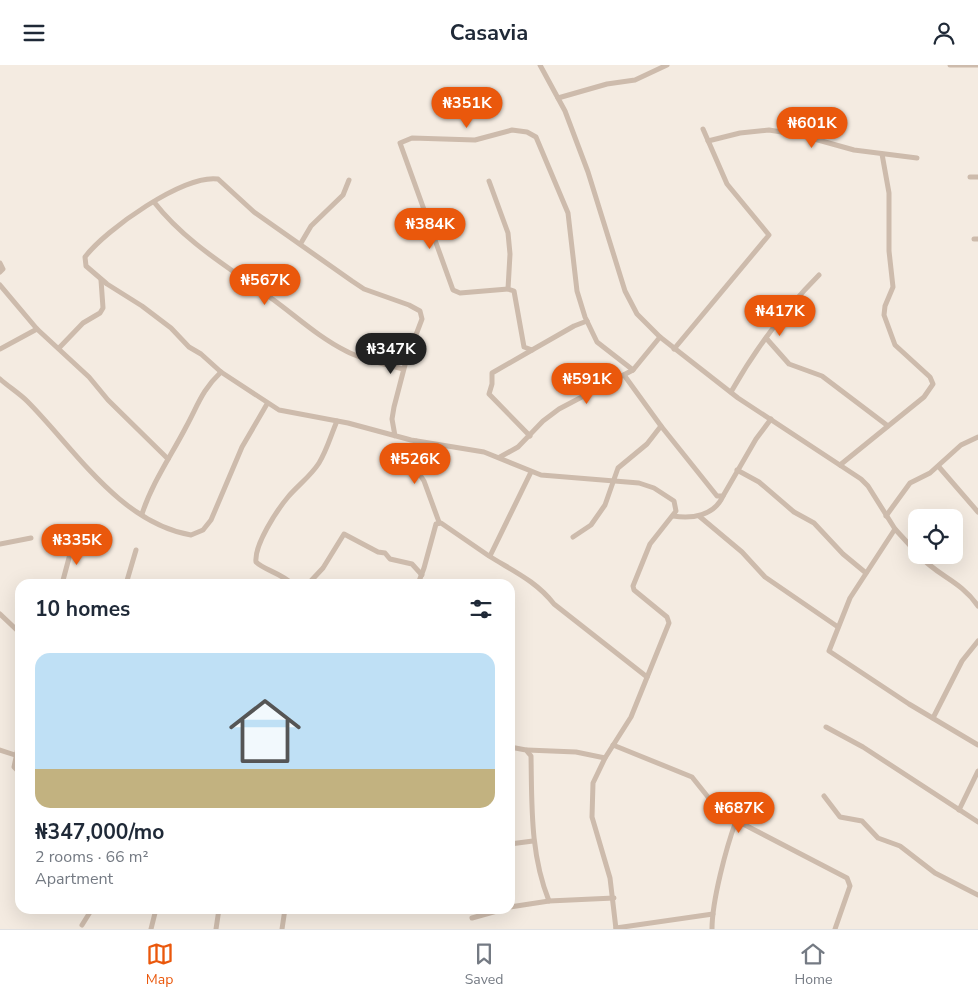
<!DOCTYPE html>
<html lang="en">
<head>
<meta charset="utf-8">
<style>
	body { margin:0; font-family:"Nunito Sans",sans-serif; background:#f2f2f3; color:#1f2937; height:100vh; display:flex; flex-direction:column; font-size:19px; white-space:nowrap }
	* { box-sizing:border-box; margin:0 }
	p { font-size:16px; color:#747a83 }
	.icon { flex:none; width:28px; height:28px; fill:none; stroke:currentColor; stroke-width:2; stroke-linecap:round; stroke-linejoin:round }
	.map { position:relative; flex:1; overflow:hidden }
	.details { position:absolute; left:15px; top:514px; width:500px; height:335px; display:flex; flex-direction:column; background:#fff; border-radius:15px; box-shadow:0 5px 20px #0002 }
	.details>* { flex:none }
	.fabs { position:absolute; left:908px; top:444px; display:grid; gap:10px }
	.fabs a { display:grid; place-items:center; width:55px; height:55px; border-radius:10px; background:#fff; box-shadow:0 5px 20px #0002; font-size:25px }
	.price { position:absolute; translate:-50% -42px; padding:0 11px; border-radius:18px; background:#ea580c; color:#fff; font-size:16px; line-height:32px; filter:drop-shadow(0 1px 2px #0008) }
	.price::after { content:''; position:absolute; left:50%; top:30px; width:15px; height:11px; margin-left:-8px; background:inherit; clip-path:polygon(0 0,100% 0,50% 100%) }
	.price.selected { background:#222; color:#fff }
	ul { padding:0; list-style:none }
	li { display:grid; align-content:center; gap:10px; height:265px; padding:0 20px }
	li+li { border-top:1px solid #e0e1e3 }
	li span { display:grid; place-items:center; height:155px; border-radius:15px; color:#555 }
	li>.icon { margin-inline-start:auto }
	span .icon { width:90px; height:90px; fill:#fffc; stroke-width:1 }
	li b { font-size:21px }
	h2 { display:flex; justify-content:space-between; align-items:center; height:60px; padding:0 20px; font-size:21px }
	header { display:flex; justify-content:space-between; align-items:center; height:65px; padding:0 20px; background:#fff; font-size:22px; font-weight:700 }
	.menu { display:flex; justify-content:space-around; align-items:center; height:70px; border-top:1px solid #e0e1e3; background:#fff; font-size:14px; color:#747a83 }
	.menu a { display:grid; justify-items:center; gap:2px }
	.menu .selected { color:#ea580c }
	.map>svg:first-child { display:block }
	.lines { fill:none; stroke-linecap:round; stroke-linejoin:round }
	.street { stroke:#cdbbac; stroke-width:5 }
</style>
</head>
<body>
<header><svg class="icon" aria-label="menu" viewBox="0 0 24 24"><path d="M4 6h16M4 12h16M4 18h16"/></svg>Casavia<svg class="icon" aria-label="person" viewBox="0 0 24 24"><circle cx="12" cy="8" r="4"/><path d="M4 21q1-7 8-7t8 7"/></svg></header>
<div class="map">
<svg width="978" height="864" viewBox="0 0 978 864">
	<rect width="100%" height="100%" fill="#f4ebe1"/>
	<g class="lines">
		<g class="street">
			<path d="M540,0l25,46 23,61 37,119 12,23 23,23 78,61 123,81 7,7 27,43 21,23"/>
			<path d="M950,0h28"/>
			<path d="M558,33l49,-14 28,-4 32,-15"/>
			<path d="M708,76l32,-8 29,-3 31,5 54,15 63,8"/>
			<path d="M970,112h8"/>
			<path d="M489,116l19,52 2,21 -2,35 6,2 10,56 8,3 42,-24 13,-5"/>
			<path d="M154,137c32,41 76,66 117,96 25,18 47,39 75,53 17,9 39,13 57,18"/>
			<path d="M974,174h4"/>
			<path d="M301,178l10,-17 32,-31 6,-15"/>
			<path d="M0,198l3,6 -3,3"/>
			<path d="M0,220l37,44 52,48 19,23 60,59"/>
			<path d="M508,224l-48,4 -7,-3 -53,-147 12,-5 63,2 37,-10 15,2 9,5 32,76 9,78 8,26 12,25 36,28"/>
			<path d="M766,273l23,26 33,12 66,50"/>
			<path d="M59,283l24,-25 17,-10 3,-5 -2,-28"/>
			<path d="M0,284l37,-20"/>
			<path d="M674,284l95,-114 -42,-51 -24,-55"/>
			<path d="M624,310l37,51 56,70h6l33,-57 15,-20"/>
			<path d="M0,314c9,8 19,14 27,22 47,47 93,122 164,134l12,-5 8,-10 31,-73 25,-43"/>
			<path d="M731,327c24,-42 54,-83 88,-117"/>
			<path d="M395,371l-3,-17 2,-12 12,-46 16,-42 -2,-8 -11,-6 -45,-16 -12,-8 -98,-69 -36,-33c-34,-5 -113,51 -133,78l1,9 21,18 35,22 29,22 18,19 12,7 20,18 58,38 69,13 63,17 73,12 57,23 98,8 15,5 20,13 2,10 -26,33 -17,42 1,4 33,27 2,6 -38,94 -26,41 -12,25 -1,34 18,61 6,51"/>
			<path d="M530,371l-41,-42 3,-10v-11l40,-23"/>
			<path d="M416,376l5,9 -8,14 11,17 15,41"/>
			<path d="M500,392l18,-10 25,-26 16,-12 74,-39 27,-33"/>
			<path d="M840,400l84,-68 9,-13 -3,-7 -35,-32 -11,-30 1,-9 8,-19 -4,-36v-58l-7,-39"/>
			<path d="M939,402l39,45"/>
			<path d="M737,405l22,12 35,30 20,11 29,31 23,19"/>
			<path d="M142,449c10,-31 29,-58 44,-87 12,-22 16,-37 35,-55"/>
			<path d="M673,451c19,3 41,0 50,-20"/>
			<path d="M699,451l43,36 23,25 73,50"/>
			<path d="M886,451l24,-33 20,-10 31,-28 17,-8"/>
			<path d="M895,464l-45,69 -21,53 80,53 69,41"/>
			<path d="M573,472l18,-12 14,-20 13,-37 29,-24 14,-18"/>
			<path d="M0,479l31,-6"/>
			<path d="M919,490c18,21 41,25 59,51"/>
			<path d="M490,491l41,-84"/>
			<path d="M62,519l11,-41"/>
			<path d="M126,519l10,-34"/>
			<path d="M292,519c-11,-11 -28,-14 -36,-22 -2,-17 21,-52 32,-65 10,-12 22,-20 31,-34 8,-13 12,-28 18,-42"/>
			<path d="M308,519l15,-16 21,-34 34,18 7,1 5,6 22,5 10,11"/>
			<path d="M418,519l6,-16 12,-44 5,-1c16,11 32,22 48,33 24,15 47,25 65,48l93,73"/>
			<path d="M0,549l20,19"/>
			<path d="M933,653l29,-57 16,-20"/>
			<path d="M826,662l37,20 115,75"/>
			<path d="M20,673l-6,29 6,6"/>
			<path d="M613,680l79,32 28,35 127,66 3,8 -15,43"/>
			<path d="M510,682l16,3 5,6c1,49 -1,98 18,145"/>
			<path d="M0,685l15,5"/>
			<path d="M527,685l49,2 29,6"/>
			<path d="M824,731l16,21 22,4 16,17 22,8 35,27 43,22"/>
			<path d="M959,745l19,-39"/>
			<path d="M510,779l23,-3"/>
			<path d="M510,842l39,-6 65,-3"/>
			<path d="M472,853l32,-9"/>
			<path d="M82,860l10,-16"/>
			<path d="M616,863l97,-14"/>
			<path d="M151,864l5,-20"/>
			<path d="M216,864l3,-20"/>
			<path d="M282,864l3,-20"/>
			<path d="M712,864c0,-28 14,-81 24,-108"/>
		</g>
	</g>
</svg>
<div class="fabs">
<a><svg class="icon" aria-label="locate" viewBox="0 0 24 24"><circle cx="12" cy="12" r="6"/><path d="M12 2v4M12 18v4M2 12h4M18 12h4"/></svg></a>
</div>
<b class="price" style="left:467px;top:64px">₦351K</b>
<b class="price" style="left:812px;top:84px">₦601K</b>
<b class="price" style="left:430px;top:185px">₦384K</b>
<b class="price" style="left:265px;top:241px">₦567K</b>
<b class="price" style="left:780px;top:272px">₦417K</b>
<b class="price selected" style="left:391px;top:310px">₦347K</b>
<b class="price" style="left:587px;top:340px">₦591K</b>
<b class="price" style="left:415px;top:420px">₦526K</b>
<b class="price" style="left:77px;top:501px">₦335K</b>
<b class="price" style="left:739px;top:769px">₦687K</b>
<section class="details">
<h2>10 homes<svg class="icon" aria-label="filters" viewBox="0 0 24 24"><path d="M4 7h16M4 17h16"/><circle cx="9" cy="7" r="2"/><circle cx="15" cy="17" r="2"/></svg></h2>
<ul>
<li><span style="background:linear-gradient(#bfe0f5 75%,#c2b280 0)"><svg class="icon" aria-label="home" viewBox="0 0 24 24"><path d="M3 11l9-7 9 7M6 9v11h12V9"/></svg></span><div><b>₦347,000/mo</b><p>2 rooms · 66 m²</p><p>Apartment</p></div></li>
</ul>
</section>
</div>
<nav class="menu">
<a class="selected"><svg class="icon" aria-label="map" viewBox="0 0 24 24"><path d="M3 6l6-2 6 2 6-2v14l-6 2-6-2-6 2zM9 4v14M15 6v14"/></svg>Map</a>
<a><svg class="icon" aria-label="saved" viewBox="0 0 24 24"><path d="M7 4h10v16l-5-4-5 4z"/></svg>Saved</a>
<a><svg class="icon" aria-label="home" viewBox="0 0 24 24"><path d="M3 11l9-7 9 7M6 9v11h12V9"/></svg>Home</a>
</nav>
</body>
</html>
